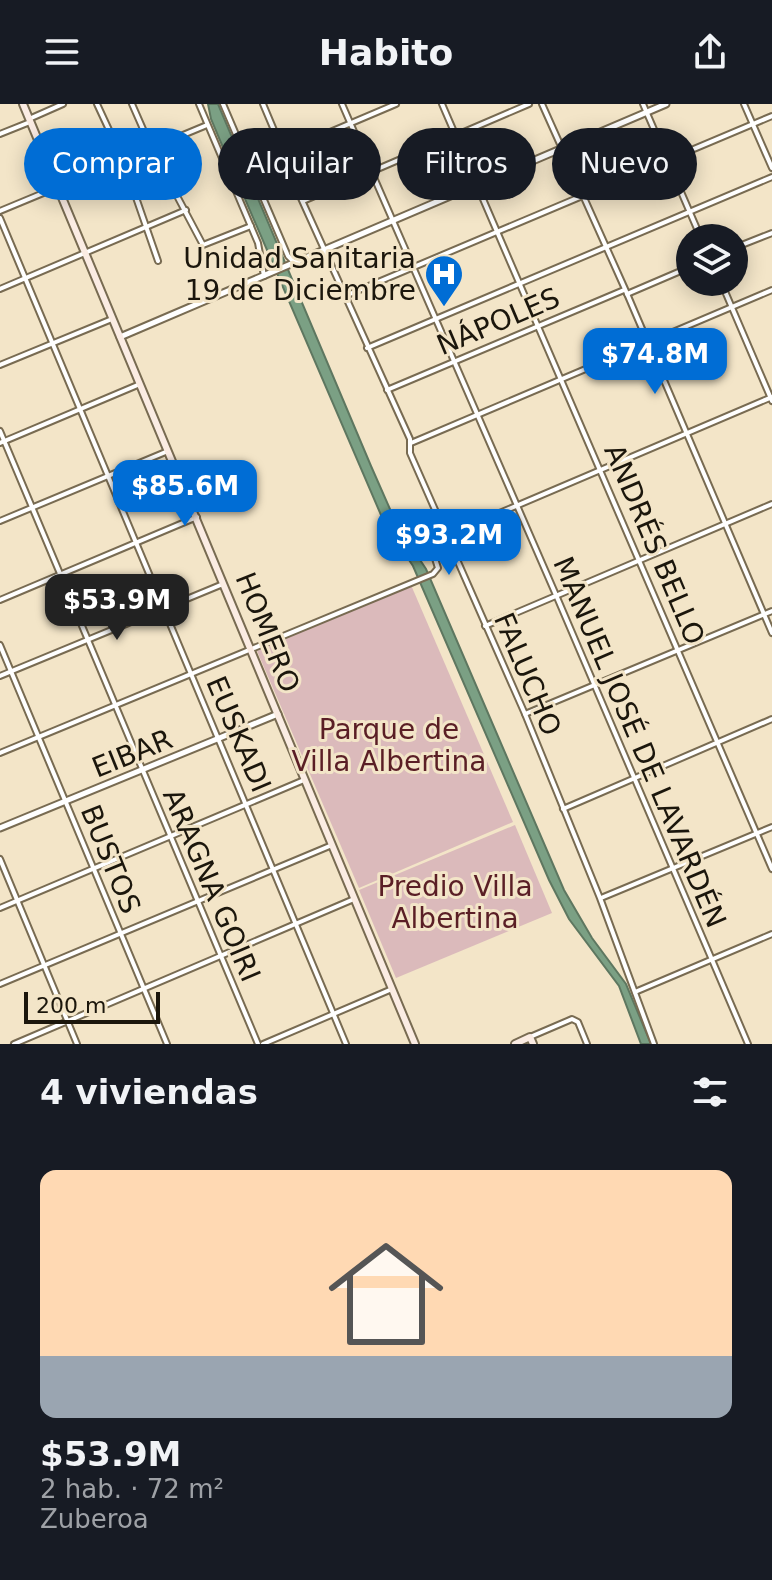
<!DOCTYPE html>
<html lang="es">
<head>
<meta charset="utf-8">
<style>
	body { margin:0; font-family:"DejaVu Sans",sans-serif; background:#242831; color:#f1f3f6; height:100vh; display:flex; flex-direction:column; font-size:30px; white-space:nowrap }
	* { box-sizing:border-box; margin:0 }
	p { font-size:26px; color:#9ea1a6 }
	.icon { flex:none; width:44px; height:44px; fill:none; stroke:currentColor; stroke-width:2; stroke-linecap:round; stroke-linejoin:round }
	.map { position:relative; height:940px; overflow:hidden }
	.panel { display:flex; flex-direction:column; background:#171b24; flex:1 }
	.panel>* { flex:none }
	.guide { position:absolute; left:24px; top:24px; width:724px; height:72px; display:flex; gap:16px }
	.tools { position:absolute; left:676px; top:120px; display:grid; gap:16px }
	.tools a { display:grid; place-items:center; width:72px; height:72px; border-radius:50%; background:#171b24; box-shadow:0 4px 20px #0003; font-size:40px }
	.scale { position:absolute; left:24px; bottom:20px; width:136px; box-sizing:border-box; padding-left:8px; border:4px solid #1b160c; border-top:0; font-size:22px; line-height:28px; white-space:nowrap; color:#1b160c; -webkit-text-stroke:6px #f3e5c8; paint-order:stroke }
	.price { position:absolute; translate:-50% -68px; padding:0 18px; border-radius:16px; background:#006dd5; color:#fff; font-size:26px; line-height:52px; filter:drop-shadow(0 2px 4px #0008) }
	.price::after { content:''; position:absolute; left:50%; top:48px; width:24px; height:18px; margin-left:-12px; background:inherit; clip-path:polygon(0 0,100% 0,50% 100%) }
	.price.on { background:#222; color:#fff }
	ul { padding:0; list-style:none }
	li { display:grid; align-content:center; gap:16px; height:424px; padding:0 40px }
	li span { display:grid; place-items:center; height:248px; border-radius:16px; color:#555 }
	li>.icon { margin-inline-start:auto }
	span .icon { width:144px; height:144px; fill:#fffc; stroke-width:1 }
	li b { font-size:34px }
	h2 { display:flex; justify-content:space-between; align-items:center; height:96px; padding:0 40px; font-size:34px }
	.tag { padding:0 28px; border-radius:36px; background:#171b24; box-shadow:0 4px 20px #0003; font-size:28px; line-height:72px }
	.tag.on { background:#006dd5; color:#fff }
	header { display:flex; justify-content:space-between; align-items:center; height:104px; padding:0 40px; background:#171b24; font-size:36px; font-weight:800 }
	.map>svg:first-child { display:block }
	.green { fill:#dbbabb }
	.water { fill:#7ba084; stroke:#5e7760; stroke-width:2 }
	.lines { fill:none; stroke-linecap:round; stroke-linejoin:round }
	.minor-casing { stroke:#786b52; stroke-width:8 }
	.tertiary-casing { stroke:#786b52; stroke-width:9 }
	.secondary-casing { stroke:#786b52; stroke-width:10 }
	.minor { stroke:#fff; stroke-width:4 }
	.tertiary { stroke:#fff; stroke-width:5 }
	.secondary { stroke:#fbece3; stroke-width:6 }
	.labels { text-anchor:middle; stroke-width:6; stroke-linejoin:round; paint-order:stroke }
	.poi-label { font-size:28px; fill:#1b160c; stroke:#f3e5c8; text-anchor:end }
	.street-label { font-size:28px; fill:#1b160c; stroke:#f3e5c8 }
	.park-label { font-size:28px; fill:#5a1e25; stroke:#f3e5c8 }
</style>
</head>
<body>
<header><svg class="icon" aria-label="menu" viewBox="0 0 24 24"><path d="M4 6h16M4 12h16M4 18h16"/></svg>Habito<svg class="icon" aria-label="share" viewBox="0 0 24 24"><path d="M12 15V3M7 8l5-5 5 5M5 13v7h14v-7"/></svg></header>
<div class="map">
<svg width="772" height="940" viewBox="0 0 772 940">
	<rect width="100%" height="100%" fill="#f3e5c8"/>
	<g class="green">
		<path d="M456,48l9,21 -13,5 -9,-21z"/>
		<path d="M411,481l102,237 -154,66 -102,-237z"/>
		<path d="M515,721l37,88 -156,65 -37,-88z"/>
	</g>
	<path class="water" d="M208,0h10l153,362 26,59 29,44 138,321 28,48 34,46 25,60h-10l-22,-58 -50,-67 -20,-39 -136,-314 -29,-44 -157,-365 -16,-38z"/>
	<g class="lines">
		<g class="minor-casing">
			<g id="minor">
				<path d="M97,0l26,56 35,101"/>
				<path d="M132,0l18,41 53,100 48,-19"/>
				<path d="M199,0l59,139 6,33"/>
				<path d="M223,0l65,152 6,6"/>
				<path d="M263,0l16,38 7,23 124,274v14l115,261 75,184 54,146"/>
				<path d="M342,0l214,491 192,449"/>
				<path d="M442,0l330,765"/>
				<path d="M542,0l83,185 147,344"/>
				<path d="M643,0l58,134"/>
				<path d="M744,0l28,64"/>
				<path d="M29,15l34,-15"/>
				<path d="M0,30l30,-12"/>
				<path d="M283,48l113,-48"/>
				<path d="M303,97l226,-97"/>
				<path d="M0,107l207,-86"/>
				<path d="M0,114l346,826"/>
				<path d="M734,144l38,-15"/>
				<path d="M721,178l51,119"/>
				<path d="M0,185l186,-79"/>
				<path d="M627,190l63,-27"/>
				<path d="M345,192l427,-180"/>
				<path d="M367,244l405,-171"/>
				<path d="M0,261l112,-46"/>
				<path d="M387,286l237,-100"/>
				<path d="M0,327l258,613"/>
				<path d="M0,339l140,-59"/>
				<path d="M411,339l361,-153"/>
				<path d="M0,417l168,-70"/>
				<path d="M0,496l197,-83"/>
				<path d="M485,522l287,-122"/>
				<path d="M0,541l167,399"/>
				<path d="M0,572l223,-92"/>
				<path d="M525,610l247,-103"/>
				<path d="M0,649l433,-179 5,-6 -6,-19 4,-9 336,-143"/>
				<path d="M563,705l209,-90"/>
				<path d="M0,755l77,185"/>
				<path d="M601,794l171,-71"/>
				<path d="M0,804l304,-128"/>
				<path d="M0,880l332,-139"/>
				<path d="M635,888l137,-58"/>
				<path d="M530,933l42,-18 6,3 9,22"/>
				<path d="M14,940l340,-145"/>
				<path d="M263,940l129,-55"/>
			</g>
		</g>
		<g class="tertiary-casing">
			<g id="tertiary">
				<path d="M120,233l546,-233"/>
				<path d="M0,724l278,-114"/>
			</g>
		</g>
		<g class="secondary-casing">
			<g id="secondary">
				<path d="M23,0l392,940"/>
				<path d="M515,940l15,-7 3,7"/>
			</g>
		</g>
		<use href="#minor" class="minor"/>
		<use href="#tertiary" class="tertiary"/>
		<use href="#secondary" class="secondary"/>
	</g>
	<defs>
		<g id="hospital-pin" transform="scale(2)"><path d="M0 17L-7.5 6A9.5 9.5 0 1 1 7.5 6Z" fill="#006dd5" stroke="#f3e5c8"/><path d="M-5-5h3v3.5h4V-5h3V5h-3V1.5h-4V5h-3Z" fill="#fff"/></g>
	</defs>
	<g fill-rule="evenodd">
		<use href="#hospital-pin" x="444" y="170"/>
	</g>
	<g class="labels">
		<g class="poi-label">
			<text x="416" y="164">Unidad Sanitaria<tspan x="416" dy="32">19 de Diciembre</tspan></text>
		</g>
		<g class="street-label">
			<text transform="translate(498 217) rotate(-23)" y="10">NÁPOLES</text>
			<text transform="translate(655 440) rotate(67)" y="10">ANDRÉS BELLO</text>
			<text transform="translate(268 528) rotate(68)" y="10">HOMERO</text>
			<text transform="translate(528 570) rotate(67)" y="10">FALUCHO</text>
			<text transform="translate(239 630) rotate(67)" y="10">EUSKADI</text>
			<text transform="translate(640 638) rotate(67)" y="10">MANUEL JOSÉ DE LAVARDÉN</text>
			<text transform="translate(132 649) rotate(-22)" y="10">EIBAR</text>
			<text transform="translate(111 755) rotate(68)" y="10">BUSTOS</text>
			<text transform="translate(212 781) rotate(67)" y="10">ARAGNA GOIRI</text>
		</g>
		<g class="park-label">
			<text x="389" y="635">Parque de<tspan x="389" dy="32">Villa Albertina</tspan></text>
			<text x="455" y="792">Predio Villa<tspan x="455" dy="32">Albertina</tspan></text>
		</g>
	</g>
</svg>
<div class="tools">
<a><svg class="icon" aria-label="layers" viewBox="0 0 24 24"><path d="M12 4l9 5-9 5-9-5zM3 14l9 5 9-5"/></svg></a>
</div>
<div class="scale">200 m</div>
<b class="price" style="left:655px;top:292px">$74.8M</b>
<b class="price" style="left:185px;top:424px">$85.6M</b>
<b class="price" style="left:449px;top:473px">$93.2M</b>
<b class="price on" style="left:117px;top:538px">$53.9M</b>
<div class="guide">
<a class="tag on">Comprar</a>
<a class="tag">Alquilar</a>
<a class="tag">Filtros</a>
<a class="tag">Nuevo</a>
</div>
</div>
<section class="panel">
<h2>4 viviendas<svg class="icon" aria-label="filters" viewBox="0 0 24 24"><path d="M4 7h16M4 17h16"/><circle cx="9" cy="7" r="2"/><circle cx="15" cy="17" r="2"/></svg></h2>
<ul>
<li><span style="background:linear-gradient(#ffd9b3 75%,#9aa5b1 0)"><svg class="icon" aria-label="home" viewBox="0 0 24 24"><path d="M3 11l9-7 9 7M6 9v11h12V9"/></svg></span><div><b>$53.9M</b><p>2 hab. · 72 m²</p><p>Zuberoa</p></div></li>
</ul>
</section>
</body>
</html>
